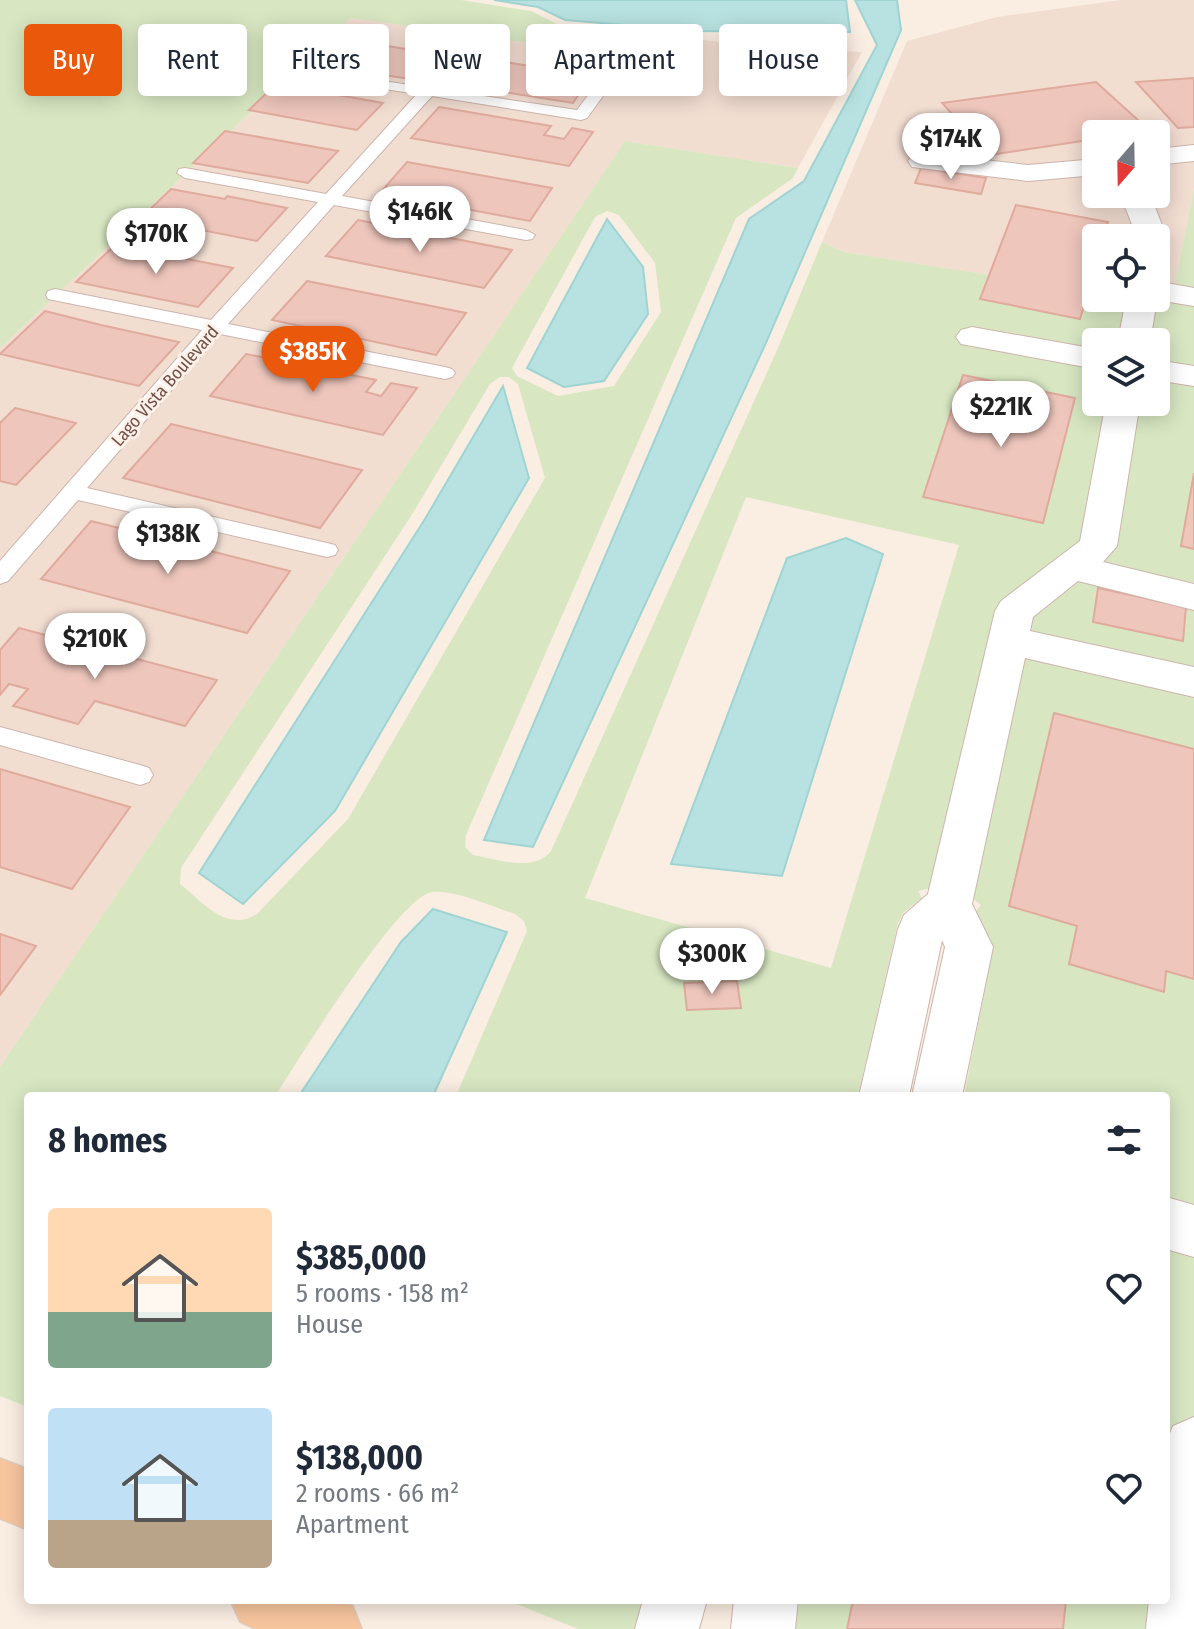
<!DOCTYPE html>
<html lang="en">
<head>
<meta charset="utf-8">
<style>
	body { margin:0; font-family:"Fira Sans Condensed",sans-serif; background:#f6f6f7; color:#1f2937; height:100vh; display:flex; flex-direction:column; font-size:30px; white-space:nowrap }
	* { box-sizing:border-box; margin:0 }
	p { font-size:26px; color:#747a83 }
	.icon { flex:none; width:44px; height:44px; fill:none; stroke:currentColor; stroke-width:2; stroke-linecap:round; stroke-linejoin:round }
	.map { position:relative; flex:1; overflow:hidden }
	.sheet { position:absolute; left:24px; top:1092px; width:1146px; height:512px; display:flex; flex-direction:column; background:#fff; border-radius:8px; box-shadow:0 4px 20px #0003 }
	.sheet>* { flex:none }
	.banner { position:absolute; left:24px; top:24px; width:1146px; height:72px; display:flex; gap:16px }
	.needle { width:52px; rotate:200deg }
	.controls { position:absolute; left:1082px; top:120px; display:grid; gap:16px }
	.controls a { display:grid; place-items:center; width:88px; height:88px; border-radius:8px; background:#fff; box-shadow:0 4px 20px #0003; font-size:40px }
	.price { position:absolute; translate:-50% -68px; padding:0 18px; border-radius:28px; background:#fff; color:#222; font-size:26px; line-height:52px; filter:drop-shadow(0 2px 4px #0008) }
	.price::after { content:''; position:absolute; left:50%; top:48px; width:24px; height:18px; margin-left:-12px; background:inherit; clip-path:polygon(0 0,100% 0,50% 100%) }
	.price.on { background:#ea580c; color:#fff }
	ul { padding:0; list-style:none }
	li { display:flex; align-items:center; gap:24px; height:200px; padding:0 24px }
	li span { display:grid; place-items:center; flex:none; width:224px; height:160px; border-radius:8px; color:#555 }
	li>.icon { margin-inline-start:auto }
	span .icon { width:96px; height:96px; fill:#fffc; stroke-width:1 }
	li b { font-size:34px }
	h2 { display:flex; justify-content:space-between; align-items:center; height:96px; padding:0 24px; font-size:34px }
	.chip { padding:0 28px; border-radius:8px; background:#fff; box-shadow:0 4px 20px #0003; font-size:28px; line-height:72px }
	.chip.on { background:#ea580c; color:#fff }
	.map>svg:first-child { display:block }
	.residential { fill:#f2ddd1; fill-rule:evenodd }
	.green { fill:#d8e7c2; fill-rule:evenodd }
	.water { fill:#b8e2e1; stroke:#9fd4d2; stroke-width:2 }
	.building { fill:#eec6bc; stroke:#e0aa9d; stroke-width:2 }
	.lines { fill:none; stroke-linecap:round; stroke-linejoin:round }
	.service-casing { stroke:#cdb5ad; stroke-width:2 }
	.minor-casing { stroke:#cdb5ad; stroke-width:2 }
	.primary-casing { stroke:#d7cecc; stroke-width:2 }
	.service { fill:#fff; fill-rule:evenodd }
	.minor { fill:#fff; fill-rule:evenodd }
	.primary { fill:#f6c59e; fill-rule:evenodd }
	.labels { text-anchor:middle; stroke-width:6; stroke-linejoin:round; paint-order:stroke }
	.far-street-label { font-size:18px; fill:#70514a; stroke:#fef1e8 }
</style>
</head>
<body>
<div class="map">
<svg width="1194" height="1629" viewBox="0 0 1194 1629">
	<rect width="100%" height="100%" fill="#faede2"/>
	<g class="residential">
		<path d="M1121,0h73v188l-23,117 -40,-7h25v-60h-60v54l-252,-40 -22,-10 85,-201 90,-24zM1096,134h60v60h-60z"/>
		<path d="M351,18l239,34 23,-22 153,17 96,5 -64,116 -173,-27 -625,926v-719z"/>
	</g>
	<g class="green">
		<path d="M0,0h461l70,11 28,14 54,5 -23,22 -239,-34 -351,330z"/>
		<path d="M625,141l173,27 -5,10 -57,40 -270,617 -1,12 8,8c24,4 61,18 78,-4l227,-503 44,-106 22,10 252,40v6h35l40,6 23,-116v1441h-398l2,-29h368v-504h-202l28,-143 -2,-13 -14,-29 5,-6c-18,-16 -39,-21 -63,-14l4,7 -18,14 -6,11 -40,173h-402l71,-165 -3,-10 -9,-7c-21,-7 -62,-25 -83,-22 -34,5 -134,169 -157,204h-247v311l-28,-11v-329zM607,211l12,4 36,48 6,49 -47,74 -56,10 -41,-20 -5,-8 83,-151zM1096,342h60v60h-60zM500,377h9l9,7 27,94 -197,341 -91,95c-30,19 -53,-11 -77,-30l1,-16 230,-352 79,-132zM746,497l213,48 -128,423 -246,-70z"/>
		<path d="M507,1600h137l-9,29h-57z"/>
	</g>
	<g class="water">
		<path d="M494,0h352l4,32 -154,-1 -131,-11 -27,-13z"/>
		<path d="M855,0h42l4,30 -136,315 -232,502 -49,-7 265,-621 55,-38 73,-136z"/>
		<path d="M607,219l36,48 5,47 -44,67 -40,6 -37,-19z"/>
		<path d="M503,386l26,92 -194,333 -92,93 -44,-31 226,-354z"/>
		<path d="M846,538l37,16 -101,322 -111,-12 116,-306z"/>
		<path d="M433,909l74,23 -74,164h-134l102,-154z"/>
	</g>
	<g class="building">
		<path d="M325,36l112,18 -21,26 -117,-18z"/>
		<path d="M474,57l117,19 -18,27 -121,-19z"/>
		<path d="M1194,78v49l-16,1 -42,-46z"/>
		<path d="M1096,82l54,49 -54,3v5l-106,16 -48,-52z"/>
		<path d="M276,84l107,19 -26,27 -108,-20z"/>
		<path d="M439,107l112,19 -7,9 20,4 8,-11 21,4 -24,34 -158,-28z"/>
		<path d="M225,131l113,20 -30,32 -115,-20z"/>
		<path d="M407,162l145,26 -22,33 -150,-28z"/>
		<path d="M921,168l65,10 -5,16 -66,-11z"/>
		<path d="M171,189l54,10 2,-3 60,12 -30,33 -116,-23z"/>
		<path d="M1016,205l92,17 -4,16h-8v26l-16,55 -100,-20z"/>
		<path d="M358,220l154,30 -28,38 -158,-32z"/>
		<path d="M115,245l118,23 -35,39 -122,-25z"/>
		<path d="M307,281l159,32 -30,42 -164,-35z"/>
		<path d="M45,311l56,14 78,17 -40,44 -139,-32z"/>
		<path d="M246,354l130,26 -10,12 15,4 10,-13 26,5 -34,47 -173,-39z"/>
		<path d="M963,375l112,23 -32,125 -120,-26z"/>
		<path d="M15,408l61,15 -60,62 -16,-4v-58z"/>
		<path d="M171,424l191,46 -42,58 -197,-50z"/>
		<path d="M1194,473v76l-13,-3z"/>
		<path d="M91,521l199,50 -43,62 -206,-54z"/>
		<path d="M1098,588l88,19 -3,34 -90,-19z"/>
		<path d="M19,628l198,52 -32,46 -90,-25 -17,23 -65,-18 15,-17 -19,-5 -9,11v-45z"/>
		<path d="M1054,713l140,36v230l-28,-8 -2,21 -95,-28 8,-38 -68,-20z"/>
		<path d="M0,769l130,38 -58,82 -72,-22z"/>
		<path d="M0,934l36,12 -36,49z"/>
		<path d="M737,981l4,27 -54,2 -3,-27z"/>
		<path d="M853,1600h213l-3,29h-216z"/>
	</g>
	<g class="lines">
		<g class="service-casing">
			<g id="service">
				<path d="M628,48l7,4 -48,66 -6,2 -149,-24 -90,100 184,34 9,5 -3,4 -6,1 -192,-35 -106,119 217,43 7,2 3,4 -3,4 -7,2 -225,-45 -133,154 240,55 8,2 3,5 -3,5 -8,2 -249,-57 -70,81 -8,3v-23l202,-231 -154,-31 -2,-4 2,-4 7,-2 156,31 107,-118 -133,-24 -8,-5 2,-4 6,-1 141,26 91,-100 -136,-21 -8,-5 3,-3 301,45 46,-61z"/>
				<path d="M0,727l140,38 9,3 4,7 -4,7 -9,3 -140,-40z"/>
			</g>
		</g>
		<g class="minor-casing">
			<g id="minor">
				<path d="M1194,145v16l-38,4v-16z"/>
				<path d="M922,153l106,12 68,-6v16l-68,6 -116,-14 -4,-6 4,-6z"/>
				<path d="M1115,194h29l11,13 12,31 -4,6 -7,2v-8h-19l-11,-29z"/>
				<path d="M1156,281l38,7v18l-37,-6 -7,42h-32l8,-44h30z"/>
				<path d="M972,327l124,22v20l-135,-25 -5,-7 5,-7z"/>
				<path d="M1156,360l38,6v20l-38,-6z"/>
				<path d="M1106,402h34l-23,144 -14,16 91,22v26l-116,-29 -45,36 -3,14 164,36v30l-169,-39 -53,246 21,43 -31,149h-50l33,-149 -3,-7 -33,156h-50l39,-167 6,-14 24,-21 67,-283 6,-10 79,-60z"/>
				<path d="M1166,1197l28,8v52l-28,-8z"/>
				<path d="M1194,1417v212h-48l3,-29h17v-157l7,-17z"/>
				<path d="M643,1600h64l-8,29h-64z"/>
				<path d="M734,1600h64l-3,29h-64z"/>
			</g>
		</g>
		<g class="primary-casing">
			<g id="primary">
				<path d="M0,1458l28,11v61l-28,-11z"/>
				<path d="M230,1600h107l16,6 9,23h-107l-15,-7z"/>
			</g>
		</g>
		<use href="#service" class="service"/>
		<use href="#minor" class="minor"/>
		<use href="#primary" class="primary"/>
	</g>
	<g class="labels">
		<g class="far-street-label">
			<text transform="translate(165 386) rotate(-49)" y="6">Lago Vista Boulevard</text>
		</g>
	</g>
</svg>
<div class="controls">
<a><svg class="needle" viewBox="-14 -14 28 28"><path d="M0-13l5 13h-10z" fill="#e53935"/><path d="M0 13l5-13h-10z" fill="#747a83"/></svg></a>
<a><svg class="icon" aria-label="locate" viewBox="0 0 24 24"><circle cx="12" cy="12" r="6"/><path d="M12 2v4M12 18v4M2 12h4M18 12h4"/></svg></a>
<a><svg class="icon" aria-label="layers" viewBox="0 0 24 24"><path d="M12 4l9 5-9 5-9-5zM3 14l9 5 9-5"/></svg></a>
</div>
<b class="price" style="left:951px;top:181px">$174K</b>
<b class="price" style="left:420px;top:254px">$146K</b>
<b class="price" style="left:156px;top:276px">$170K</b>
<b class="price on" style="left:313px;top:394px">$385K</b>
<b class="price" style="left:1001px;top:449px">$221K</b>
<b class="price" style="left:168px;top:576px">$138K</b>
<b class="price" style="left:95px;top:681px">$210K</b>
<b class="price" style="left:712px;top:996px">$300K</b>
<div class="banner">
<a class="chip on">Buy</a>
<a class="chip">Rent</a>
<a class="chip">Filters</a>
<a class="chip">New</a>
<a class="chip">Apartment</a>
<a class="chip">House</a>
</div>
<section class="sheet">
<h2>8 homes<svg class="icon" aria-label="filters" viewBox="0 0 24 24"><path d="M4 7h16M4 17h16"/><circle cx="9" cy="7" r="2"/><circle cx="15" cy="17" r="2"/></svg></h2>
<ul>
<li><span style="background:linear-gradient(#ffd9b3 65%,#7fa58c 0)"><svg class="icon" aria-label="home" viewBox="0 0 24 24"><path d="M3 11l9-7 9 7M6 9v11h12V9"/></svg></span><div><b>$385,000</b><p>5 rooms · 158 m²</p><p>House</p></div><svg class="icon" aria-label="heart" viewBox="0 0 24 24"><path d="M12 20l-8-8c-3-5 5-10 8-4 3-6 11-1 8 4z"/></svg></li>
<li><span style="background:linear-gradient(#bfe0f5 70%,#b9a48a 0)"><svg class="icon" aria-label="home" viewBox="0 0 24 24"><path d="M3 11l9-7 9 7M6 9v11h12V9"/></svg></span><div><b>$138,000</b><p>2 rooms · 66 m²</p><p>Apartment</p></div><svg class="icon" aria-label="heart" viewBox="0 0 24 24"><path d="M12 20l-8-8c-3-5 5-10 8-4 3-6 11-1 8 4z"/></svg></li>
</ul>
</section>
</div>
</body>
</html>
